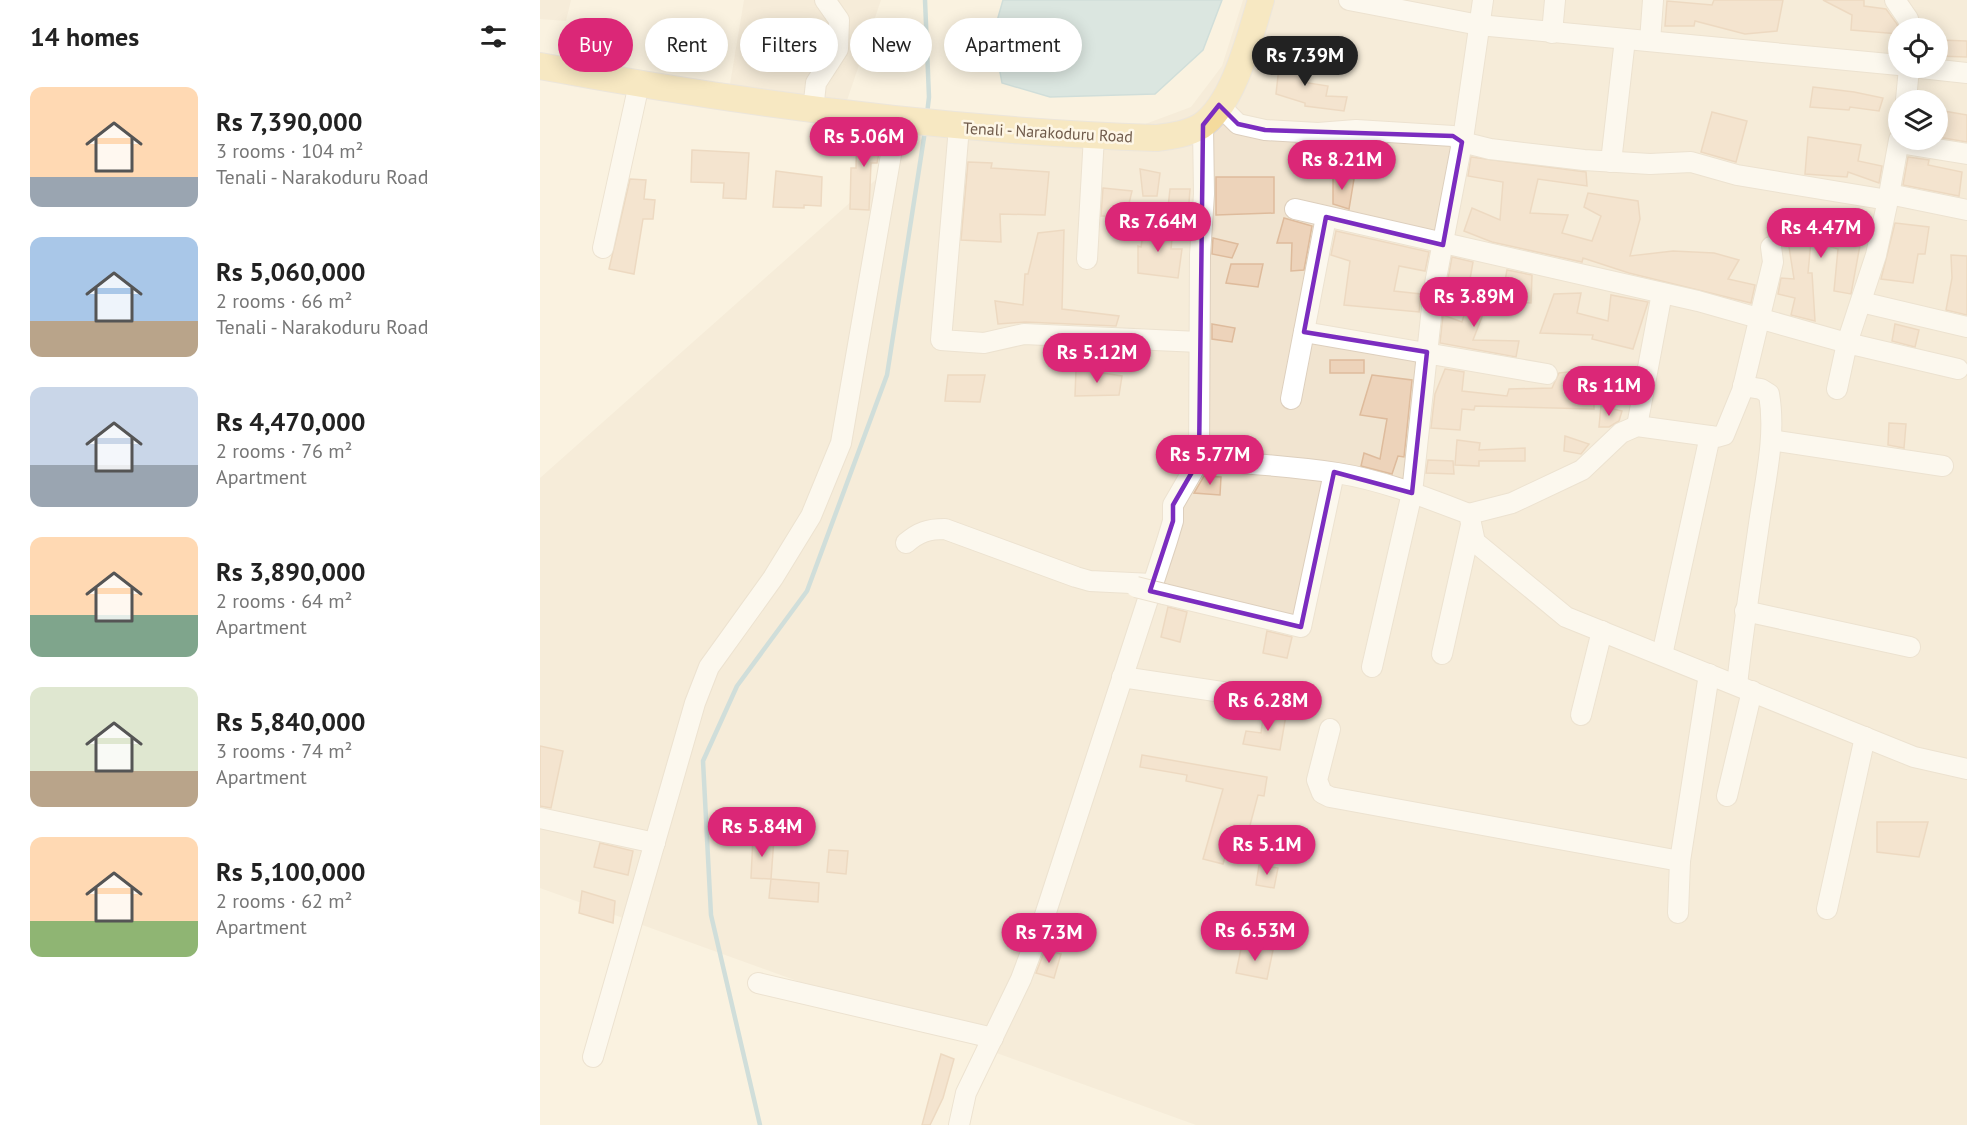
<!DOCTYPE html>
<html lang="en">
<head>
<meta charset="utf-8">
<style>
	body { margin:0; font-family:"PT Sans",sans-serif; background:#f2f2f2; color:#222; height:100vh; display:flex; flex-direction:column; font-size:22px; white-space:nowrap }
	* { box-sizing:border-box; margin:0 }
	p { font-size:20px; color:#767676 }
	.icon { flex:none; width:33px; height:33px; fill:none; stroke:currentColor; stroke-width:2; stroke-linecap:round; stroke-linejoin:round }
	.map { position:relative; flex:1; overflow:hidden }
	.panel { display:flex; flex-direction:column; background:#fff; width:540px }
	.panel>* { flex:none }
	.banner { position:absolute; left:18px; top:18px; width:570px; height:54px; display:flex; gap:12px }
	.controls { position:absolute; left:1348px; top:18px; display:grid; gap:12px }
	.controls a { display:grid; place-items:center; width:60px; height:60px; border-radius:50%; background:#fff; box-shadow:0 3px 15px #0003; font-size:30px }
	.price { position:absolute; translate:-50% -51px; padding:0 14px; border-radius:21px; background:#db2777; color:#fff; font-size:20px; line-height:39px; filter:drop-shadow(0 2px 3px #0008) }
	.price::after { content:''; position:absolute; left:50%; top:36px; width:18px; height:14px; margin-left:-9px; background:inherit; clip-path:polygon(0 0,100% 0,50% 100%) }
	.price.active { background:#222; color:#fff }
	ul { padding:0; list-style:none }
	li { display:flex; align-items:center; gap:18px; height:150px; padding:0 30px }
	li span { display:grid; place-items:center; flex:none; width:168px; height:120px; border-radius:12px; color:#555 }
	li>.icon { margin-inline-start:auto }
	span .icon { width:72px; height:72px; fill:#fffc; stroke-width:1 }
	li b { font-size:26px }
	h2 { display:flex; justify-content:space-between; align-items:center; height:72px; padding:0 30px; font-size:26px }
	.chip { padding:0 21px; border-radius:27px; background:#fff; box-shadow:0 3px 15px #0003; font-size:21px; line-height:54px }
	.chip.active { background:#db2777; color:#fff }
	main { display:flex; flex:1; min-height:0 }
	.map>svg:first-child { display:block }
	.residential { fill:#f1e4d0; fill-rule:evenodd }
	.water { fill:#b7d8e1; stroke:#9ec6d2; stroke-width:1.5 }
	.lines { fill:none; stroke-linecap:round; stroke-linejoin:round }
	.stream { stroke:#9ec6d2; stroke-width:4.5 }
	.building { fill:#edd3ba; stroke:#debb9c; stroke-width:1.5 }
	.minor-casing { stroke:#ddcfbd; stroke-width:22 }
	.major-casing { stroke:#dcd7d4; stroke-width:28 }
	.minor { stroke:#fff; stroke-width:20 }
	.major { stroke:#f4db9d; stroke-width:26 }
	.minor-bridge-casing { stroke:#ddcfbd; stroke-width:22; stroke-linecap:butt }
	.minor-bridge { stroke:#fff; stroke-width:20 }
	.marked { fill:none; stroke:#7b2cbf; stroke-width:4.5; stroke-linejoin:round }
	.labels { text-anchor:middle; stroke-width:5; stroke-linejoin:round; paint-order:stroke }
	.street-label { font-size:16px; fill:#6f5a4a; stroke:#fdf6e6 }
</style>
</head>
<body>
<main>
<section class="panel">
<h2>14 homes<svg class="icon" aria-label="filters" viewBox="0 0 24 24"><path d="M4 7h16M4 17h16"/><circle cx="9" cy="7" r="2"/><circle cx="15" cy="17" r="2"/></svg></h2>
<ul>
<li><span style="background:linear-gradient(#ffd9b3 75%,#9aa5b1 0)"><svg class="icon" aria-label="home" viewBox="0 0 24 24"><path d="M3 11l9-7 9 7M6 9v11h12V9"/></svg></span><div><b>Rs 7,390,000</b><p>3 rooms · 104 m²</p><p>Tenali - Narakoduru Road</p></div></li>
<li><span style="background:linear-gradient(#a9c7e8 70%,#b9a48a 0)"><svg class="icon" aria-label="home" viewBox="0 0 24 24"><path d="M3 11l9-7 9 7M6 9v11h12V9"/></svg></span><div><b>Rs 5,060,000</b><p>2 rooms · 66 m²</p><p>Tenali - Narakoduru Road</p></div></li>
<li><span style="background:linear-gradient(#c9d6e8 65%,#9aa5b1 0)"><svg class="icon" aria-label="home" viewBox="0 0 24 24"><path d="M3 11l9-7 9 7M6 9v11h12V9"/></svg></span><div><b>Rs 4,470,000</b><p>2 rooms · 76 m²</p><p>Apartment</p></div></li>
<li><span style="background:linear-gradient(#ffd9b3 65%,#7fa58c 0)"><svg class="icon" aria-label="home" viewBox="0 0 24 24"><path d="M3 11l9-7 9 7M6 9v11h12V9"/></svg></span><div><b>Rs 3,890,000</b><p>2 rooms · 64 m²</p><p>Apartment</p></div></li>
<li><span style="background:linear-gradient(#dfe7d0 70%,#b9a48a 0)"><svg class="icon" aria-label="home" viewBox="0 0 24 24"><path d="M3 11l9-7 9 7M6 9v11h12V9"/></svg></span><div><b>Rs 5,840,000</b><p>3 rooms · 74 m²</p><p>Apartment</p></div></li>
<li><span style="background:linear-gradient(#ffd9b3 70%,#8fb573 0)"><svg class="icon" aria-label="home" viewBox="0 0 24 24"><path d="M3 11l9-7 9 7M6 9v11h12V9"/></svg></span><div><b>Rs 5,100,000</b><p>2 rooms · 62 m²</p><p>Apartment</p></div></li>
</ul>
</section>
<div class="map">
<svg width="1427" height="1125" viewBox="0 0 1427 1125">
	<rect width="100%" height="100%" fill="#faf2e0"/>
	<g class="residential">
		<path d="M0,0h31l-5,21 -26,-2z"/>
		<path d="M204,0h137l-43,127 -112,-19z"/>
		<path d="M703,0h724v1125h-771l-656,-237v-410l412,-366 188,14 51,-19 31,-41zM1359,28h39v40h-39zM1359,100h39v40h-39z"/>
	</g>
	<path class="water" d="M463,0h219l-19,50 -48,44 -105,3 -48,-14 -9,-48z"/>
	<g class="lines">
		<g class="stream">
			<path d="M385,0l4,97 -2,17"/>
			<path d="M220,1125l-49,-210 -8,-154 34,-75 70,-95 80,-216 38,-244"/>
		</g>
	</g>
	<g class="building">
		<path d="M1174,0h69l-6,31 -32,3 -50,-13 -1,5h-29l2,-25 45,4z"/>
		<path d="M1283,0h41v6l22,3 11,15 2,10 -48,-4 1,-15z"/>
		<path d="M260,35h14l-1,22 -15,-1z"/>
		<path d="M1400,40l27,1v16l-29,-1z"/>
		<path d="M740,58l29,4 -7,20 26,4 -2,10 21,1 -3,14 -39,-5v-3l-29,-9z"/>
		<path d="M1273,87l41,5 29,6 -4,13 -29,-4 -1,3 -39,-3z"/>
		<path d="M1398,110l29,5v27l-29,-5z"/>
		<path d="M1172,112l35,9 -11,41 -35,-10z"/>
		<path d="M317,130l26,3 -6,30h-6l-2,47 -19,-1 1,-41h5z"/>
		<path d="M1268,137l53,8 -3,16 24,5 -3,17 -31,-11 -1,5 -42,-3z"/>
		<path d="M152,150l57,3 -3,46 -23,-1 1,-15 -33,-1z"/>
		<path d="M931,157l115,15 1,14 -49,-7 -8,34 38,2 -6,18 30,8 9,-25 -17,-9 4,-14 50,8 2,18 -10,37 43,-5 41,2 25,7 -11,19 27,6 -4,18 -122,-30 -46,-15 -1,4 -90,-20 -28,-11 8,-23 28,12 3,-38 -35,-6z"/>
		<path d="M1368,157l21,3 -1,5 34,7 -3,24 -56,-11z"/>
		<path d="M428,162l24,1 -1,5 58,4 -4,43 -45,-1 1,28 -40,-2z"/>
		<path d="M600,169l20,4 -3,23h-14z"/>
		<path d="M236,171l46,6 -1,29 -17,-1v3l-31,-1z"/>
		<path d="M793,173l21,6 -5,30 -16,-5z"/>
		<path d="M676,177h58v36l-58,2z"/>
		<path d="M90,179l16,1 -2,19 11,1 -2,19h-10l-9,55 -25,-5z"/>
		<path d="M563,188l29,3 -6,25h-25z"/>
		<path d="M630,189h20l-2,27 -21,1z"/>
		<path d="M1291,212l34,6 -14,76 -17,-3 4,-42 -27,-8 -3,32h4l3,48 -24,-6 4,-17 -17,-4 3,-16 13,1 -9,-58 44,9z"/>
		<path d="M744,218l28,8 -8,44 -13,1 1,-28h-15z"/>
		<path d="M605,222l28,7 -2,20h11l-4,29 -40,-5v-27l3,1z"/>
		<path d="M1355,223l34,4 -4,27h-7l-5,29 -32,-4z"/>
		<path d="M524,230l-2,79 57,7 -3,10 -91,-4 -27,2 -3,-23 28,4 2,-31h3l10,-41z"/>
		<path d="M796,231l93,21 -4,19 -26,-5 -5,25 27,3 -2,18 -75,-7 6,-44 -19,-6z"/>
		<path d="M673,238l25,6 -6,14 -20,-4z"/>
		<path d="M1411,255l16,1v59l-21,-5 6,-32z"/>
		<path d="M912,257l21,5 -4,23 -21,-6z"/>
		<path d="M691,264h32l-5,23 -32,-4z"/>
		<path d="M967,270l25,5 -1,28 -30,-2z"/>
		<path d="M932,287l20,4 -19,49 46,1 -3,16 -76,-14 3,-28 19,7z"/>
		<path d="M1041,293l-4,20 31,8 3,-26 37,7 -15,47 -41,-10 1,-4 -53,-2 14,-39z"/>
		<path d="M672,324l23,4 -3,14 -20,-3z"/>
		<path d="M1355,324l24,6 -4,17 -23,-6z"/>
		<rect x="790" y="360" width="34" height="13"/>
		<path d="M536,369l46,7 -3,19 -44,1z"/>
		<path d="M905,369l19,3 -2,19 45,5 2,-7 43,-1 7,-15 29,-3 -4,26 10,2v11l-119,-3 -1,4 -12,-1 -2,21 -29,-2 4,-34z"/>
		<path d="M408,375h37l-5,27 -35,-1z"/>
		<path d="M832,375l40,5 -8,77 -6,-1 -6,18 -31,-8 3,-13 16,6 7,-40 -27,-4z"/>
		<path d="M1061,406l21,5 -3,10 -10,6h-10z"/>
		<path d="M1349,423l17,1 -2,24 -16,-3z"/>
		<path d="M1025,436l24,8 -8,10 -17,-3z"/>
		<path d="M917,440l23,3 -1,7 46,-2v13h-46v5l-24,-1z"/>
		<path d="M888,460l25,1 1,13 -28,-1z"/>
		<path d="M664,476l17,1 -1,18 -26,-2z"/>
		<path d="M628,607l19,5 -7,30 -19,-5z"/>
		<path d="M727,631l25,6 -5,21 -24,-5z"/>
		<path d="M724,711l22,4 -6,35 -37,-6 3,-13 15,2z"/>
		<path d="M0,746l23,5 -12,57 -11,-2z"/>
		<path d="M602,755l125,22 -3,19 -6,-1 -9,34 -15,-4 -11,39 -20,-5 20,-70 -37,-8 1,-6 -47,-8z"/>
		<path d="M1337,822h51l-9,35 -42,-5z"/>
		<path d="M213,837l21,1 -3,41 -20,-1z"/>
		<path d="M60,843l33,8 -5,24 -34,-8z"/>
		<path d="M289,850l19,1 -2,23 -19,-2z"/>
		<path d="M719,865l19,3 -4,20 -18,-3z"/>
		<path d="M231,879l48,4 -1,19 -49,-4z"/>
		<path d="M42,891l33,10 -2,22 -34,-10z"/>
		<path d="M702,944l31,6 -6,29 -31,-6z"/>
		<path d="M505,950l16,4 -7,24 -18,-5z"/>
		<path d="M401,1054l13,5 -11,39 -13,27h-8z"/>
	</g>
	<g class="lines">
		<g class="minor-casing">
			<g id="minor">
				<path d="M809,0l130,25 420,40"/>
				<path d="M1355,0l13,19 2,9"/>
				<path d="M1012,33l3,-33"/>
				<path d="M1110,41l3,-41"/>
				<path d="M1381,68l46,5"/>
				<path d="M1366,100l3,-32"/>
				<path d="M679,105l19,19 27,6 53,3 38,-3 97,6 9,6 28,7 94,11 66,4 41,-2 46,13 151,25 11,-60"/>
				<path d="M273,110l3,-27 22,-34 1,-29 -14,-20"/>
				<path d="M663,125l1,69 -4,61 -1,205c46,3 92,6 138,13 45,7 90,25 132,41l6,28 91,75 348,140 53,12"/>
				<path d="M419,127l-18,213 43,3 40,-9 175,8"/>
				<path d="M1359,143l68,11"/>
				<path d="M1071,162l14,-123"/>
				<path d="M1349,194l78,16"/>
				<path d="M755,209l403,92 149,42 29,-88 12,-55"/>
				<path d="M63,248l36,-164"/>
				<path d="M547,259l7,-123"/>
				<path d="M1321,302l106,25"/>
				<path d="M764,332l243,42"/>
				<path d="M1297,389l10,-46 111,26"/>
				<path d="M751,399l35,-182"/>
				<path d="M1097,426l25,-133"/>
				<path d="M1231,440l172,26"/>
				<path d="M929,514l43,-11 70,-33 39,-37 16,-7 80,11 7,-2 18,-44 31,-129 -2,-15"/>
				<path d="M366,543c13,-11 22,-14 39,-14l131,48 14,4 62,3"/>
				<path d="M624,594l137,33 33,-154"/>
				<path d="M1205,611l165,36"/>
				<path d="M902,654l29,-129"/>
				<path d="M1122,655l48,-219"/>
				<path d="M832,667l40,-174 22,-204 30,-157 19,-132"/>
				<path d="M582,677l120,18"/>
				<path d="M1197,685c6,-56 15,-112 23,-168 6,-40 16,-83 9,-123l-8,-5 -18,-3"/>
				<path d="M1041,715l21,-84"/>
				<path d="M790,729l-13,51 5,13 8,4 350,64"/>
				<path d="M1187,796l25,-105"/>
				<path d="M0,818l115,25"/>
				<path d="M1287,909l38,-172"/>
				<path d="M1138,913l2,-52 29,-187"/>
				<path d="M218,983l235,55"/>
				<path d="M53,1057l102,-354 14,-36 64,-89 38,-62 30,-73 56,-323"/>
				<path d="M419,1125l7,-32 55,-114 24,-64 122,-374 6,-20v-16l26,-45"/>
			</g>
		</g>
		<g class="major-casing">
			<path id="major" d="M0,66c204,38 409,65 616,72 15,-2 32,-4 45,-12 33,-22 49,-90 60,-126"/>
		</g>
		<use href="#minor" class="minor"/>
		<use href="#major" class="major"/>
		<g class="minor-bridge-casing">
			<path id="minor-bridge" d="M596,587l28,7"/>
		</g>
		<use href="#minor-bridge" class="minor-bridge"/>
	</g>
	<path d="M0 0H1427V1125H0ZM679,105l19,19 27,6 188,6 9,6 -19,103 -117,-28 -22,115 123,20 -15,141 -78,-21 -33,155 -151,-36 23,-70v-16l26,-45 4,-335z" fill="#faf2e0" fill-opacity=".55" fill-rule="evenodd"/>
	<path class="marked" d="M679,105l19,19 27,6 188,6 9,6 -19,103 -117,-28 -22,115 123,20 -15,141 -78,-21 -33,155 -151,-36 23,-70v-16l26,-45 4,-335z"/>
	<g class="labels">
		<g class="street-label">
			<text transform="translate(508 132) rotate(3)" y="6">Tenali - Narakoduru Road</text>
		</g>
	</g>
</svg>
<div class="controls">
<a><svg class="icon" aria-label="locate" viewBox="0 0 24 24"><circle cx="12" cy="12" r="6"/><path d="M12 2v4M12 18v4M2 12h4M18 12h4"/></svg></a>
<a><svg class="icon" aria-label="layers" viewBox="0 0 24 24"><path d="M12 4l9 5-9 5-9-5zM3 14l9 5 9-5"/></svg></a>
</div>
<b class="price active" style="left:765px;top:87px">Rs 7.39M</b>
<b class="price" style="left:324px;top:168px">Rs 5.06M</b>
<b class="price" style="left:802px;top:191px">Rs 8.21M</b>
<b class="price" style="left:618px;top:253px">Rs 7.64M</b>
<b class="price" style="left:1281px;top:259px">Rs 4.47M</b>
<b class="price" style="left:934px;top:328px">Rs 3.89M</b>
<b class="price" style="left:557px;top:384px">Rs 5.12M</b>
<b class="price" style="left:1069px;top:417px">Rs 11M</b>
<b class="price" style="left:670px;top:486px">Rs 5.77M</b>
<b class="price" style="left:728px;top:732px">Rs 6.28M</b>
<b class="price" style="left:222px;top:858px">Rs 5.84M</b>
<b class="price" style="left:727px;top:876px">Rs 5.1M</b>
<b class="price" style="left:715px;top:962px">Rs 6.53M</b>
<b class="price" style="left:509px;top:964px">Rs 7.3M</b>
<div class="banner">
<a class="chip active">Buy</a>
<a class="chip">Rent</a>
<a class="chip">Filters</a>
<a class="chip">New</a>
<a class="chip">Apartment</a>
</div>
</div>
</main>
</body>
</html>
